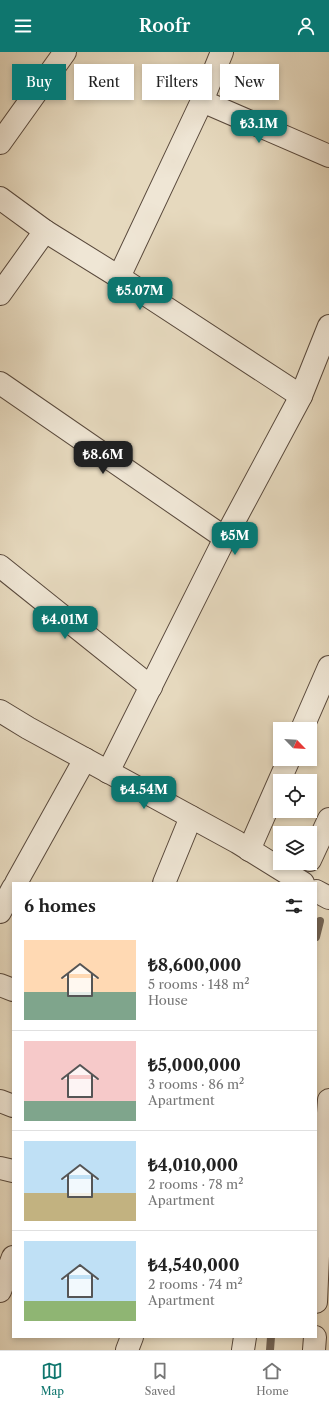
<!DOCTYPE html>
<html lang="en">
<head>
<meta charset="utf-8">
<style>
	body { margin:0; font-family:"Libre Caslon Text",serif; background:#f6f6f6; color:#222; height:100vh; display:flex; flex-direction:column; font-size:15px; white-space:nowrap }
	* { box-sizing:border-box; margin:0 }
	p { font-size:13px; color:#767676 }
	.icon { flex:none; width:22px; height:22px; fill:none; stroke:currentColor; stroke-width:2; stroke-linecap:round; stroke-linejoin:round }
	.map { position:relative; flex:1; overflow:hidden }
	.details { position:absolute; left:12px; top:830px; width:305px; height:456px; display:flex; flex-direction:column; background:#fff; border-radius:0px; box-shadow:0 2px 6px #0003 }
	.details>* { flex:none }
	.banner { position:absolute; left:12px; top:12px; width:305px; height:36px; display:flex; gap:8px }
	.needle { width:26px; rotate:115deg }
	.tools { position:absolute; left:273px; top:670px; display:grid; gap:8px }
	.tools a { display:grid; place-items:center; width:44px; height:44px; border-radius:0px; background:#fff; box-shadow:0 2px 6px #0003; font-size:20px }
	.price { position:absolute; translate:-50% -34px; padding:0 9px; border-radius:8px; background:#0f766e; color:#fff; font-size:13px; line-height:26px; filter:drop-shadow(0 1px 2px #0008) }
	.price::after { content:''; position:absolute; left:50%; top:24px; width:12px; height:9px; margin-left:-6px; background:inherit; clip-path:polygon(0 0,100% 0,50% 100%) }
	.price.on { background:#222; color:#fff }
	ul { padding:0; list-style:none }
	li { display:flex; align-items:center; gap:12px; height:100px; padding:0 12px }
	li+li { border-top:1px solid #e0e0e0 }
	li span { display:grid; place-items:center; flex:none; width:112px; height:80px; border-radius:0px; color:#555 }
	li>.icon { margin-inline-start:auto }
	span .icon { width:48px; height:48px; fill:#fffc; stroke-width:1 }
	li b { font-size:17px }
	h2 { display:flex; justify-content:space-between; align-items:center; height:48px; padding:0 12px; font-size:17px }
	.chip { padding:0 14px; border-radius:0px; background:#fff; box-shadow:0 2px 6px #0003; font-size:14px; line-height:36px }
	.chip.on { background:#0f766e; color:#fff }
	header { display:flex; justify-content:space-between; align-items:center; height:52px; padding:0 12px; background:#0f766e; color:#fff; font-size:18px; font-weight:600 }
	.tab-bar { display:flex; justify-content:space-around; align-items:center; height:56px; border-top:1px solid #e0e0e0; background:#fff; font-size:11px; color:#767676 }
	.tab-bar a { display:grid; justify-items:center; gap:2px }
	.tab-bar .on { color:#0f766e }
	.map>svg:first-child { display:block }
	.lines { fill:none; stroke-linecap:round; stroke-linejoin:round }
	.stream { stroke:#746555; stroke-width:8 }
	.minor-casing { stroke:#59493c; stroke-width:24 }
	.tertiary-casing { stroke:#59493c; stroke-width:24 }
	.minor { stroke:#efe6d5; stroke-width:22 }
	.tertiary { stroke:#efe6d5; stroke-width:22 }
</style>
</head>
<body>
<header><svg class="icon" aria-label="menu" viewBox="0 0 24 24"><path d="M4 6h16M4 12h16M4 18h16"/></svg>Roofr<svg class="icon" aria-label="person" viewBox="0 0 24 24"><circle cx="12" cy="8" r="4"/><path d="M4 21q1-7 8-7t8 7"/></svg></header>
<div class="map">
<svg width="329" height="1298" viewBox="0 0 329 1298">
	<rect width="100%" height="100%" fill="#e6d9be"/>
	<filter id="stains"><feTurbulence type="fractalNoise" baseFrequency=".005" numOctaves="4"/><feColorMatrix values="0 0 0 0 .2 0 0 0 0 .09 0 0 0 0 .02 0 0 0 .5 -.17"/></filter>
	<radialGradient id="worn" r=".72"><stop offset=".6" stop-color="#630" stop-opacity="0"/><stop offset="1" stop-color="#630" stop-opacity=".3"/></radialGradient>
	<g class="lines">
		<g class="stream">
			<path d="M316,885l4,-16"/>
			<path d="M270,1298l1,-13"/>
		</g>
		<g class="minor-casing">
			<g id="minor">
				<path d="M202,49l127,55"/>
				<path d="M0,91l65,-91"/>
				<path d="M0,146l45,33 74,46 182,119"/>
				<path d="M119,225l83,-176 20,-49"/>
				<path d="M0,242l45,-63"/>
				<path d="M0,331l225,155"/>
				<path d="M0,514l151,121"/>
				<path d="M302,677l27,-62"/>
				<path d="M108,720l117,-234 76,-142 28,-70"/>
				<path d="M249,798l40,-91"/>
				<path d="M310,808l19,-41"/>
				<path d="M16,831l69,-124"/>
				<path d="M164,831l27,-66"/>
				<path d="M0,860l13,-24"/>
				<path d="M0,933l13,5"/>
				<path d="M0,1049l13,5"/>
				<path d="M0,1116l13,3"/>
				<path d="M0,1239l13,-34"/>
				<path d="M127,1298l5,-13"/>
				<path d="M243,1298l2,-13"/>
			</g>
		</g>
		<g class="tertiary-casing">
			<g id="tertiary">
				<path d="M0,659l28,17 209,114 66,41"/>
				<path d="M316,839l13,7"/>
				<path d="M316,1250l3,-69 10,-133"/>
				<path d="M314,1298l1,-13"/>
			</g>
		</g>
		<use href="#minor" class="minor"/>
		<use href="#tertiary" class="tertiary"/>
	</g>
	<rect width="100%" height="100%" filter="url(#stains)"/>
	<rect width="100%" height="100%" fill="url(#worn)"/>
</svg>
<div class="tools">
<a><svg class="needle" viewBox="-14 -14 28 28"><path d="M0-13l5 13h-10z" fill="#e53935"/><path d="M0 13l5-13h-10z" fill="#767676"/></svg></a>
<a><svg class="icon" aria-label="locate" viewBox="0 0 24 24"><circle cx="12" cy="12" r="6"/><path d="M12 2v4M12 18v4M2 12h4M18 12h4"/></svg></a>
<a><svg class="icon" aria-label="layers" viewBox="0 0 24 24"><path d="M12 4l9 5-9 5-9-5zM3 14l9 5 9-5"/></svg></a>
</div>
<b class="price" style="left:259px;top:92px">₺3.1M</b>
<b class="price" style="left:140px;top:259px">₺5.07M</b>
<b class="price on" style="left:103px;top:423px">₺8.6M</b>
<b class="price" style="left:235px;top:504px">₺5M</b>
<b class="price" style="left:65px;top:588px">₺4.01M</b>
<b class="price" style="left:144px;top:758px">₺4.54M</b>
<div class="banner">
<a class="chip on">Buy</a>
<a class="chip">Rent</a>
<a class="chip">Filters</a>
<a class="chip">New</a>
</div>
<section class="details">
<h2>6 homes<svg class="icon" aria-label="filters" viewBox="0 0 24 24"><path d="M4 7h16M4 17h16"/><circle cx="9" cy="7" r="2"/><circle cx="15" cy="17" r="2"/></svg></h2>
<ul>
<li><span style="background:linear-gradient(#ffd9b3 65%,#7fa58c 0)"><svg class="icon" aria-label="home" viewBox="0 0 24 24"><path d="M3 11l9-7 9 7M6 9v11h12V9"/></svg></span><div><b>₺8,600,000</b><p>5 rooms · 148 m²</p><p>House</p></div></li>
<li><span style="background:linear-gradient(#f6c9c9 75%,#7fa58c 0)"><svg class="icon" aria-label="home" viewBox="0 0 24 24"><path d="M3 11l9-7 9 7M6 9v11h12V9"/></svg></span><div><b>₺5,000,000</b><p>3 rooms · 86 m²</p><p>Apartment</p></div></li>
<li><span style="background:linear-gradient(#bfe0f5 65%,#c2b280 0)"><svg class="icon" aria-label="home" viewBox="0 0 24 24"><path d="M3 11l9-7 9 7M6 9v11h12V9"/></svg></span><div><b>₺4,010,000</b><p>2 rooms · 78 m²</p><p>Apartment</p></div></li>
<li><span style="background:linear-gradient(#bfe0f5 75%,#8fb573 0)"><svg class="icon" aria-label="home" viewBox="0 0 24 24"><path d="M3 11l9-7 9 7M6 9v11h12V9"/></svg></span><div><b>₺4,540,000</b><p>2 rooms · 74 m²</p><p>Apartment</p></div></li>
</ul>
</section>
</div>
<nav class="tab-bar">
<a class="on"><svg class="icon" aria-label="map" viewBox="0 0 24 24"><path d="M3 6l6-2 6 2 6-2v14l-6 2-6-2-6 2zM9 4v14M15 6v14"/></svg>Map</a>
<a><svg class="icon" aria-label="saved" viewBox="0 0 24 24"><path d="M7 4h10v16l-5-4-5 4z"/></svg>Saved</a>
<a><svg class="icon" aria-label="home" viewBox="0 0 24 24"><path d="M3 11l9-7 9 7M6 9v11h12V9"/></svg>Home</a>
</nav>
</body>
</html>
